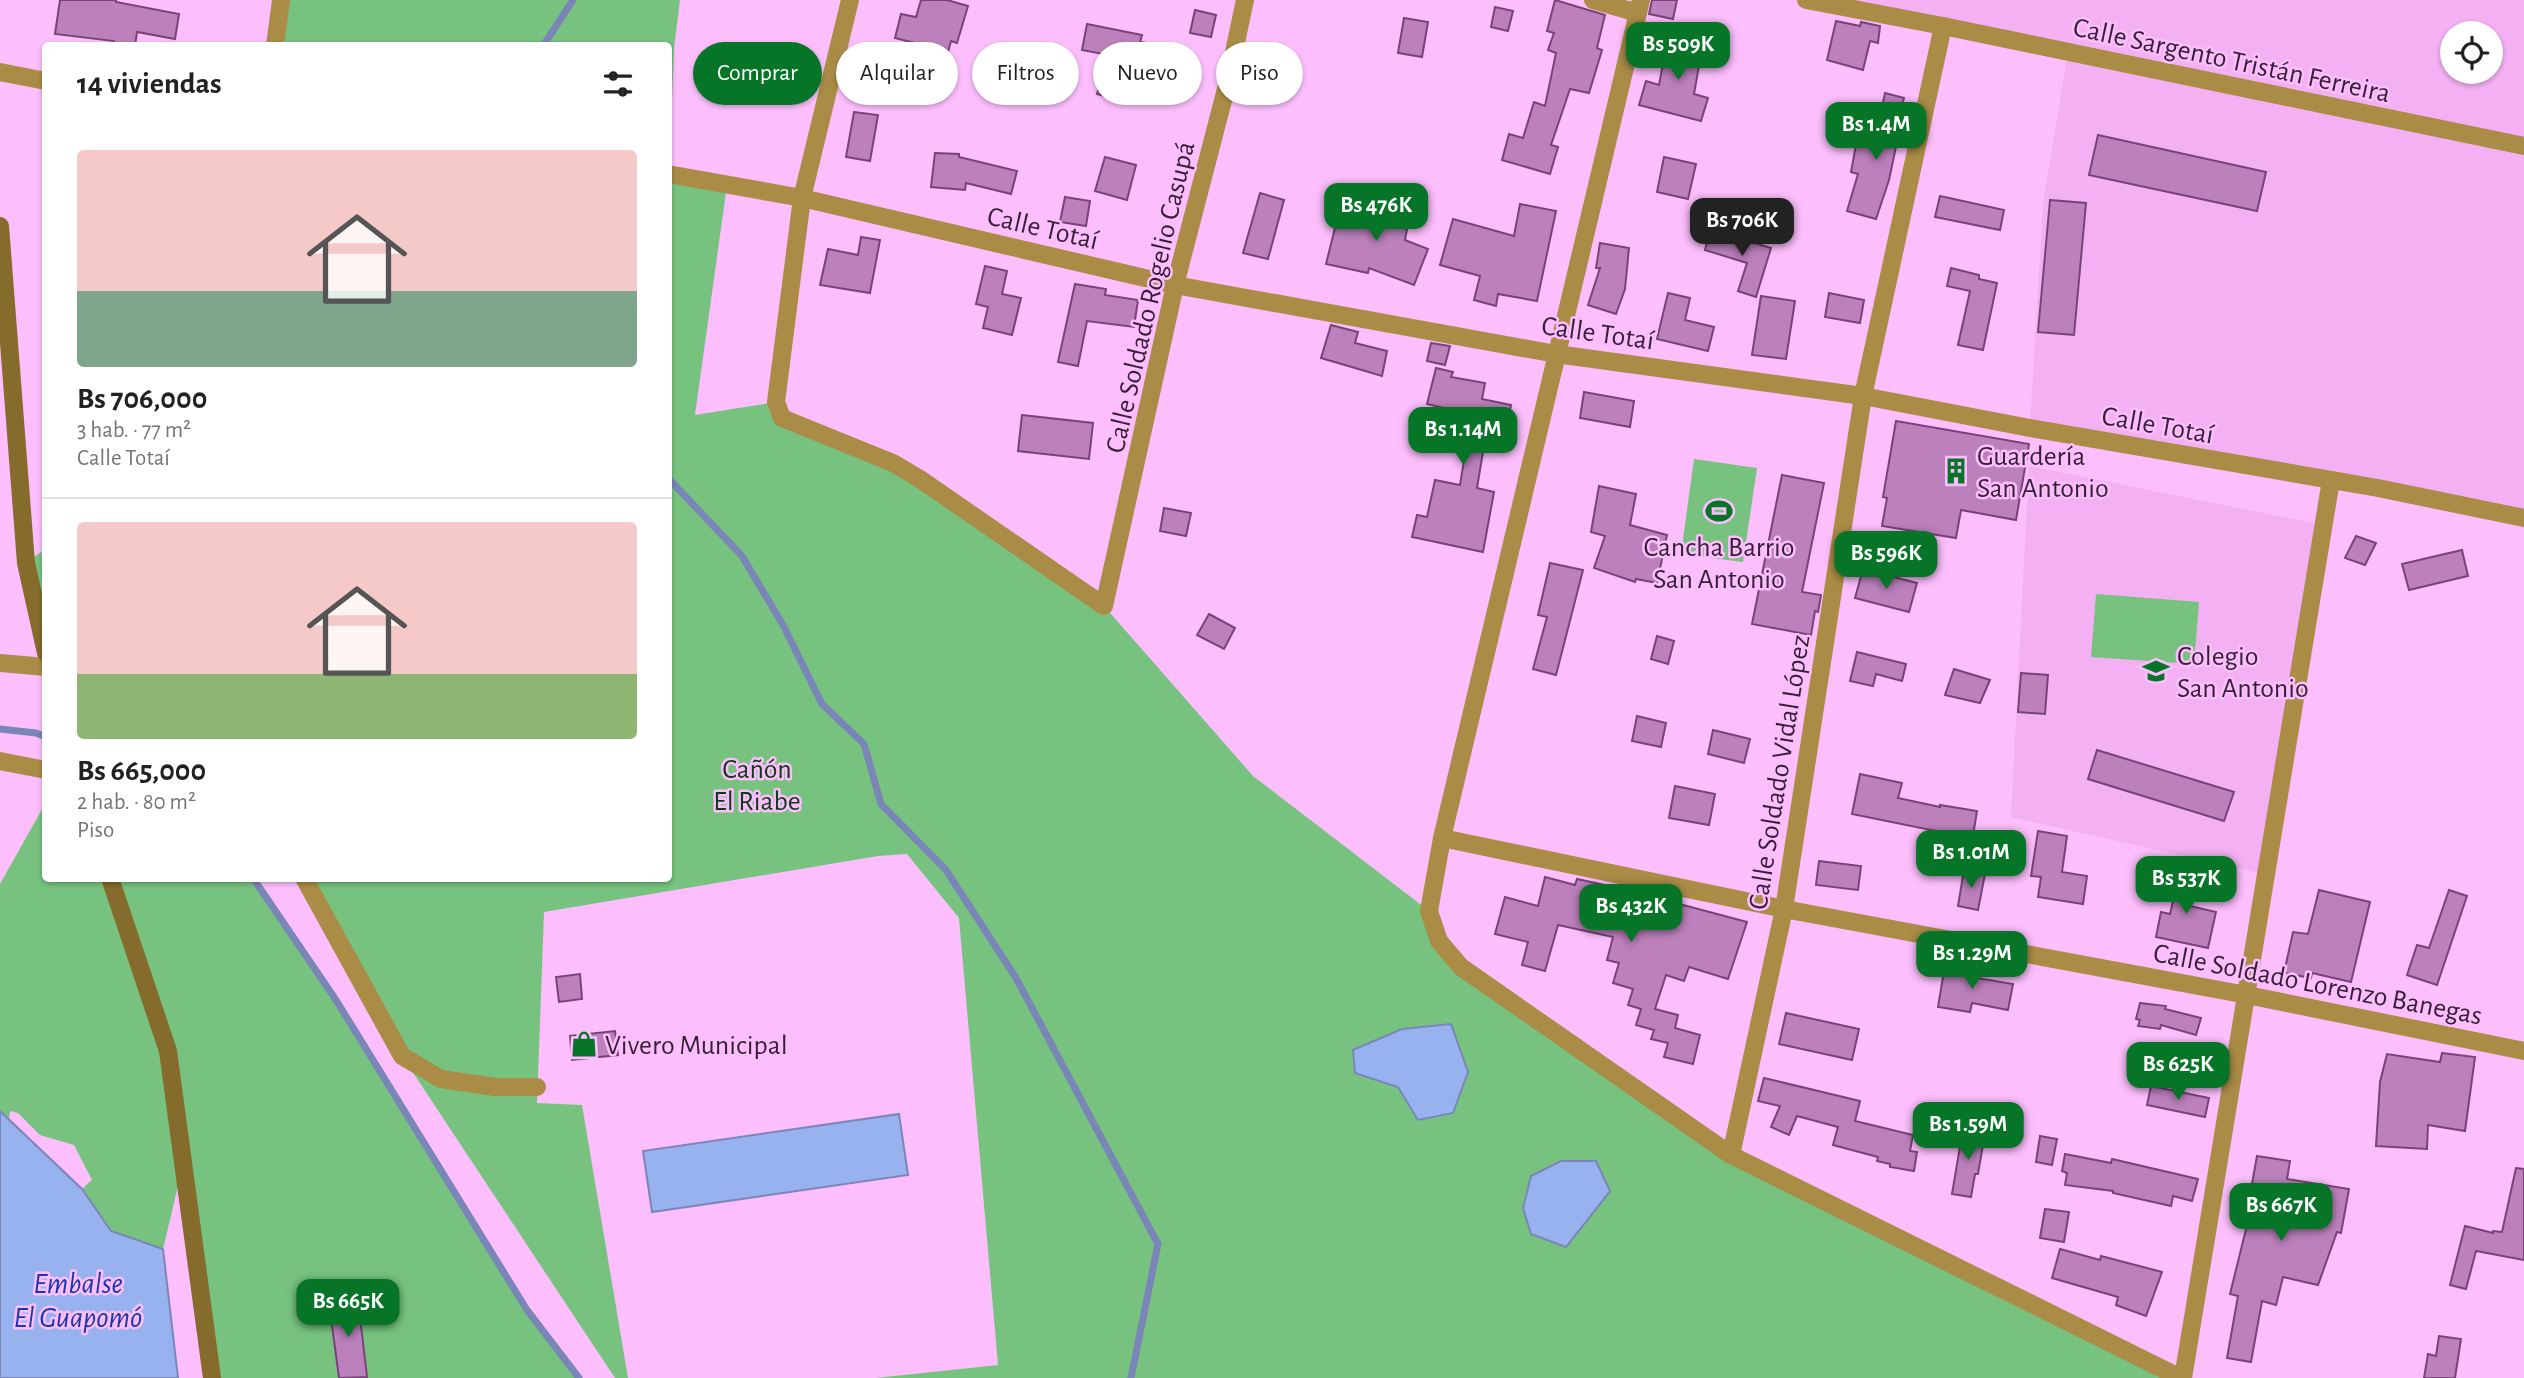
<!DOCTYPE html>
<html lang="es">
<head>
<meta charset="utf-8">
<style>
	body { margin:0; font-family:"Alegreya Sans",sans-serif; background:#f6f6f6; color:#222; height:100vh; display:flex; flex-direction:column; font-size:26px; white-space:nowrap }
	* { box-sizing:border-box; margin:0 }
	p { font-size:23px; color:#767676 }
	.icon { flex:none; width:38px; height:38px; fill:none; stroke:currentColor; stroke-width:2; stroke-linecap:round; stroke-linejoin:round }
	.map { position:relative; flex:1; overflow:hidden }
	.drawer { position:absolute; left:42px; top:42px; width:630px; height:840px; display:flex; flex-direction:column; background:#fff; border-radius:7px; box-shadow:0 2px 5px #0004 }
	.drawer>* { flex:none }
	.hud { position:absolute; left:693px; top:42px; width:665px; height:63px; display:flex; gap:14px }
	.tools { position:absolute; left:2440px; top:21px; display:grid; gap:14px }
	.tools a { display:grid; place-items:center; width:63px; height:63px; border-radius:50%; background:#fff; box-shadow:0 2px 5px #0004; font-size:35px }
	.price { position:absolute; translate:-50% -60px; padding:0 16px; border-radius:14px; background:#077528; color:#fff; font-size:23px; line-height:46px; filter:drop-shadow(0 2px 4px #0008) }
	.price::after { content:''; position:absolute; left:50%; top:42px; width:21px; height:16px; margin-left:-10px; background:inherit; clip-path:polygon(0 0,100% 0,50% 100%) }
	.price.selected { background:#222; color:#fff }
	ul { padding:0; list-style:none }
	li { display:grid; align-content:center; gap:14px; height:371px; padding:0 35px }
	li+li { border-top:2px solid #e0e0e0 }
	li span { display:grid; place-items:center; height:217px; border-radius:7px; color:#555 }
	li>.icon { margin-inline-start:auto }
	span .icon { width:126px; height:126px; fill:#fffc; stroke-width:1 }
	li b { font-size:30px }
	h2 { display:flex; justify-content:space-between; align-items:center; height:84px; padding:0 35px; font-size:30px }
	.chip { padding:0 24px; border-radius:32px; background:#fff; box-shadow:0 2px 5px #0004; font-size:24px; line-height:63px }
	.chip.selected { background:#077528; color:#fff }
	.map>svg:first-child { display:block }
	.built { fill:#f3b0f2; fill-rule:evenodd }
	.green { fill:#76c27e; fill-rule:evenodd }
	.water { fill:#98b2ef; stroke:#7b86b8; stroke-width:2 }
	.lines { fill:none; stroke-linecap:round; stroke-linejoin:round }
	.stream { stroke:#7b86b8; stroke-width:7 }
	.building { fill:#bc81bc; stroke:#79437a; stroke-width:2 }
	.minor { stroke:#aa8c46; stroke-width:18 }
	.secondary { stroke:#856b2c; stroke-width:18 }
	.labels { text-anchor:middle; stroke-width:5; stroke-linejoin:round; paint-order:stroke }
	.street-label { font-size:28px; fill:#361f37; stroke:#fcbefc }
	.poi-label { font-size:28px; fill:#361f37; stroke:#fcbefc; text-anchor:start }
	.park-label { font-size:28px; fill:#113a18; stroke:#fcbefc }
	.water-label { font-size:30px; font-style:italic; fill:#1d38ab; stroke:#fcbefc }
</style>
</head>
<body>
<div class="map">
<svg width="2524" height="1378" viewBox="0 0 2524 1378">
	<rect width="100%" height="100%" fill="#fcbefc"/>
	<g class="built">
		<path d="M1806,0h718v518l-494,-90 13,-224 25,-152zM2452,33h38v39h-38z"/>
		<path d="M2029,466l289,58 -58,349 -249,-56z"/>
	</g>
	<g class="green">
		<path d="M288,0h392l-6,48 -5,126 58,11 -32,230 81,-13 6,16 111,45 211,143 149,170 176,135 10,30 292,214 450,223h-1305l122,-13 -39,-447 -52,-64 -29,2 -334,56 -7,191 45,2 46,273h-13l-213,-322 -98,-177 364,-1v-832h-397zM1468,1072l-50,48 -20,-33 -43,-14z"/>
		<path d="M1694,459l63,9 -14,94 -62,-8z"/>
		<path d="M45,549v104l-19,-90z"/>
		<path d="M2096,594l103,8 -5,62 -103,-7z"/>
		<path d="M45,804l1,74 207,1 83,121 191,310 52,68h-367l-30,-209 -19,80 -52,-18 -29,-42 10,-9 -18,-35 -34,-10 -22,-22 -8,-2 -1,9 -9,-9v-227z"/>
	</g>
	<g class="water">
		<path d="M1451,1024l17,48 -15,41 -35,7 -20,-33 -43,-14 -2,-23 49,-21z"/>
		<path d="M0,1111l82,78 29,42 52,18 15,129h-178z"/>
		<path d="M899,1114l9,61 -256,37 -9,-61z"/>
		<path d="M1561,1161h35l14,30 -44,56 -35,-13 -8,-26 8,-32z"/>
	</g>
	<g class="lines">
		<g class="stream">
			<path d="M543,46l30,-46"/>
			<path d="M668,478l74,78 41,69 39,79 42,40 17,60 65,66 70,108 142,266 -27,134"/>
			<path d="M0,729l36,4 10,4"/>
			<path d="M253,878l83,122 191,310 52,68"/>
		</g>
	</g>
	<g class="building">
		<path d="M60,0h56v2l63,12 -4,25 -38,-7 -2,14h-22l1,-5 -59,-7z"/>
		<path d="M921,0h26l21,6 -11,37 -6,-2 -5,19 -29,-8 2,-8 -24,-6 6,-24 15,3z"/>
		<path d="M1555,0l50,15 -8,33 5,2 -13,43 -19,-4 -19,56 7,2 -8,27 -48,-14 7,-26 14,4 11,-36 11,4 11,-53 -8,-3 6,-17 -7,-2z"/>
		<path d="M1652,0h25l-4,19 -24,-5z"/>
		<path d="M1495,7l18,4 -5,20 -17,-4z"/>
		<path d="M1195,10l21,5 -5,22 -21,-4z"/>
		<path d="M1404,18l24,4 -6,35 -24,-4z"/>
		<path d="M1836,21l24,5 1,-4 19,4 -2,17 -8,-2 -7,29 -36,-10z"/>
		<path d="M1087,24l55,11 -2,7 26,4 -6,34 -29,-5 -6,26 -28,-7 11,-39 -26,-5z"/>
		<path d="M1668,37l35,6 -9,51 14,4 -7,23 -62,-16 7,-24 13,4z"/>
		<path d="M1885,93l19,5 -10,38 4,1 -9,43 -13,39 -29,-8 11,-37 -7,-2 6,-33 17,6z"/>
		<path d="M854,112l24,3 -8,46 -24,-4z"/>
		<path d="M2098,135l168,37 -9,39 -168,-36z"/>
		<path d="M935,153l24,1v3l58,14 -6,23 -45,-11 -1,7 -34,-3z"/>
		<path d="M1105,157l31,8 -9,35 -32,-9z"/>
		<path d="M1664,157l32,7 -8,35 -31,-7z"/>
		<path d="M1260,193l24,7 -16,59 -25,-6z"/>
		<path d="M1374,196l26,6 -6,24 13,3 -2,11 23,9 -14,36 -45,-17 -1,5 -42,-9 14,-56 29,7z"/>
		<path d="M1940,196l64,14 -4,20 -65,-13z"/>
		<path d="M1065,197l25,4 -4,25 -26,-4z"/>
		<path d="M2050,200l36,3 -12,132 -36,-3z"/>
		<path d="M1520,204l36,7 -19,90 -39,-7 -2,12 -22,-6 6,-24 -40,-11 13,-46 61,17z"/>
		<path d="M1710,230l61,18 -15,49 -18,-6 9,-28 -42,-13z"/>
		<path d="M861,237l19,3 -10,53 -50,-8 8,-36 30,6z"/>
		<path d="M1600,243l29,5 -4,41 -9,25 -28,-9 12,-37h-4z"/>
		<path d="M985,266l22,5 -5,23 19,4 -9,37 -29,-7 5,-21 -12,-3z"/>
		<path d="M1951,268l28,7v4l18,4 -14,67 -25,-5 12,-54 -23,-5z"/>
		<path d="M1075,284l31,5 -1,6 33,5 -4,27 -47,-6 -9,45 -20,-4z"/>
		<path d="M1668,293l22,5 -5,22 29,7 -6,24 -51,-12z"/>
		<path d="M1829,293l35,7 -4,23 -35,-6z"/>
		<path d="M1761,296l34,5 -9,58 -34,-4z"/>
		<path d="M1331,325l27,7 -3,11 32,8 -5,25 -61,-18z"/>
		<path d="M1431,343l19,3 -5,19 -18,-4z"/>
		<path d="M1436,368l17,4 -2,5 34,6 -3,16 29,6 -7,32 -18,-3 -9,54 17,4 -11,60 -71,-15 5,-22 10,2 8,-37 25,5 9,-55 -12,-3 4,-15 -34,-8z"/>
		<path d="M1584,392l50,9 -4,26 -50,-9z"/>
		<path d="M1022,415l71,8 -4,36 -71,-8z"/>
		<path d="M1896,421l133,23 -13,76 -55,-10 -5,28 -74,-12 5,-28 -4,-1z"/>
		<path d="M1782,475l42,8 -22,109 19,3 -3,17 -3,-1 -4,24 -59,-11z"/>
		<path d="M1599,486l37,8 -6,31 37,10 -10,48 -21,-4 -1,3 -41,-14 11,-32 -14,-4z"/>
		<path d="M1164,508l27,5 -5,23 -26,-5z"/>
		<path d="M2356,536l20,7 -11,22 -20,-7z"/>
		<path d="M2462,550l6,26 -59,14 -7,-26z"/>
		<path d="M1550,563l33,7 -27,105 -23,-6 14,-52 -9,-2z"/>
		<path d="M1863,569l54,14 -8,29 -54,-14z"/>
		<path d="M1209,614l26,14 -11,21 -27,-14z"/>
		<path d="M1657,636l17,5 -6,23 -17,-5z"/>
		<path d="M1857,652l49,12 -4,17 -26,-7 -3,12 -23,-5z"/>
		<path d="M1954,669l36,11 -10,23 -35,-8z"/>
		<path d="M2021,673l27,2 -3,39 -27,-2z"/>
		<path d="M1637,716l29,7 -5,24 -29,-6z"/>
		<path d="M1713,730l37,9 -6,24 -36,-9z"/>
		<path d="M2097,750l137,42 -10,29 -136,-42z"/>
		<path d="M1860,774l42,9 -4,15 42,9v-2l37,6 -5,31 -37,-6 1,-5 -84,-17z"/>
		<path d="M1675,786l40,8 -6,31 -40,-7z"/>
		<path d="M2038,831l29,5 -5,36 25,4 -4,28 -45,-7 3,-20 -10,-1z"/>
		<path d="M1819,861l42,5 -3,24 -42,-5z"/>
		<path d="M2181,867l16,3 -7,36 26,6 -8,36 -52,-11 5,-25 9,2z"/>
		<path d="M1964,870l21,4 -7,36 -20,-4z"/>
		<path d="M1545,877l30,8 2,-6 46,10 124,33 -19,57 -39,-12 -5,14 -18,-6 -11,34 23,6 -3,13 25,7 -7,29 -29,-7 4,-14 -17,-4 3,-9 -18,-5 5,-16 -13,-4 5,-16 -20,-6 6,-20 -12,-3 6,-23 -55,-12 -13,46 -23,-6 6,-23 -33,-8 10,-37 33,9z"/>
		<path d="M2319,890l51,12 -19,80 -39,-9 -1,5 -27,-5 9,-41 15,2z"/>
		<path d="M2449,890l18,6 -30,89 -30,-10 10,-30 12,3z"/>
		<path d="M1945,965l33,6 -1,7 36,6 -5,26 -36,-7 -2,9 -32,-5z"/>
		<path d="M580,974l2,25 -23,3 -3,-25z"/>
		<path d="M2140,1003l26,3 -1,3 36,9 -5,17 -35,-10 -1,4 -22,-3 2,-6 -4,-1z"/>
		<path d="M1786,1013l73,16 -7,31 -73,-16z"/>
		<path d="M615,1031l3,24 -46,5 -2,-24z"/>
		<path d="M2442,1053l33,4 -10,74 -37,-6 -1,24 -51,-3 4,-64 7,-28 53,8z"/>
		<path d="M1764,1078l96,23 -5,20 58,14 -3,16 7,1 -3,19 -24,-4v-3l-13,-3 1,-4 -45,-12 5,-18 -41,-11 -8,19 -18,-8 9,-21 -22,-5z"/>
		<path d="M2151,1086l58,12 -4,19 -58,-12z"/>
		<path d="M1963,1129l22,4 -7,41h-3l-4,23 -19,-3z"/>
		<path d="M2040,1136l17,3 -5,26 -16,-3z"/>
		<path d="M2065,1154l46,9 1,-4 86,20 -6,22 -19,-5 -2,10 -58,-13v-2l-48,-6 2,-12 -5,-2z"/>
		<path d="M2257,1156l33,5 -3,18 62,10 -8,44 -4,-1 -19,53 -35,-8 -7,28 -14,-4 -11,61 -24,-4 11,-62 -8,-2 19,-77h-3z"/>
		<path d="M2516,1168l8,1v91l-48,-9 -10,38 -16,-4 15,-59 28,7v-2l9,1z"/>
		<path d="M2045,1209l24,3 -5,30 -24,-4z"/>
		<path d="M2060,1249l40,11 1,-4 61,16 -16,44 -30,-11 2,-8 -66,-19z"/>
		<path d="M358,1300l9,77 -28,1 -10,-75z"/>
		<path d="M2439,1336l22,3 -6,39h-31l4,-24 8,2z"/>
	</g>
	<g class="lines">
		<g class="minor">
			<path d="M850,0l-48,198 -26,204 6,16 111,45 27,16 184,127 71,-321 52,-200 18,-85"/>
			<path d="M1593,0l45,13"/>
			<path d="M1641,0l-199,838 -13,73 10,30 22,26 270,188 450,223"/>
			<path d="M1806,0l137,26 581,120"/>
			<path d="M275,46l6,-46"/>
			<path d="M0,72l46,9"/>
			<path d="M668,174l134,24 373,87 381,69 307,42 167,32 348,60 146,30"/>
			<path d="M0,663l46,4"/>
			<path d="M0,761l46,9"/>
			<path d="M1442,838l342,71 463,86 277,56"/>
			<path d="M304,878l98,178 39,23 54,8h42"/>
			<path d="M1731,1155l53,-246 79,-513 80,-370"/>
			<path d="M2183,1378l148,-898"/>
		</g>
		<g class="secondary">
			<path d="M0,226l26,337 20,90"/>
			<path d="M110,878l58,173 44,327"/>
		</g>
	</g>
	<defs>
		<g id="building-bare" transform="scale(2.1)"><path d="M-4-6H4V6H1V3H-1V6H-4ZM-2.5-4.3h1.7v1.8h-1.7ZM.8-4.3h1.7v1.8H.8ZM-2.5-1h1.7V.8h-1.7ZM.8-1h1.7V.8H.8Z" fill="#077528" stroke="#fcbefc" stroke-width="2.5" paint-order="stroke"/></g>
		<g id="stadium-bare" transform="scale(2.1)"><path d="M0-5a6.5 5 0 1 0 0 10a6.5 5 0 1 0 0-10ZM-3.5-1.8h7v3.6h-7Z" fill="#077528" stroke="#fcbefc" stroke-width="2.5" paint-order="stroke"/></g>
		<g id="school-bare" transform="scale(2.1)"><path d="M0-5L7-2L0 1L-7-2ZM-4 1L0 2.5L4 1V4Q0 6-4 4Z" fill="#077528" stroke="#fcbefc" stroke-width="2.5" paint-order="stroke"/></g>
		<g id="shop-bare" transform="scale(2.1)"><path d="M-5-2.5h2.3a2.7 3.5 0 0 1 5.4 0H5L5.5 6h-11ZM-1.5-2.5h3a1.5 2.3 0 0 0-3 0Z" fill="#077528" stroke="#fcbefc" stroke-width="2.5" paint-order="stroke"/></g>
	</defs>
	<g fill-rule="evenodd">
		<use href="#building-bare" x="1956" y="471"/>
		<use href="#stadium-bare" x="1719" y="511"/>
		<use href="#school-bare" x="2156" y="671"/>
		<use href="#shop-bare" x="584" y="1044"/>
	</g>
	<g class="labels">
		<g class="street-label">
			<text transform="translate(2232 59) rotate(12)" y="10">Calle Sargento Tristán Ferreira</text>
			<text transform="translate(1043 227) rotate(13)" y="10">Calle Totaí</text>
			<text transform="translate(1149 297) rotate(-77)" y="10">Calle Soldado Rogelio Casupá</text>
			<text transform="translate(1598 332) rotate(8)" y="10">Calle Totaí</text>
			<text transform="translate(2158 424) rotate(10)" y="10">Calle Totaí</text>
			<text transform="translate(1778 772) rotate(-81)" y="10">Calle Soldado Vidal López</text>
			<text transform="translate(2318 983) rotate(11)" y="10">Calle Soldado Lorenzo Banegas</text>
		</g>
		<g class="poi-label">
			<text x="1977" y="465">Guardería<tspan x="1977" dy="32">San Antonio</tspan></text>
			<text x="1719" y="556" text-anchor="middle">Cancha Barrio<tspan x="1719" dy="32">San Antonio</tspan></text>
			<text x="2177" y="665">Colegio<tspan x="2177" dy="32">San Antonio</tspan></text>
			<text x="605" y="1054">Vivero Municipal</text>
		</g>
		<g class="park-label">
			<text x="757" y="778">Cañón<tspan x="757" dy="32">El Riabe</tspan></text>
		</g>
		<g class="water-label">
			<text x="78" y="1293">Embalse<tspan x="78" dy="34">El Guapomó</tspan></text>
		</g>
	</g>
</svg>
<div class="tools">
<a><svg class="icon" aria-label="locate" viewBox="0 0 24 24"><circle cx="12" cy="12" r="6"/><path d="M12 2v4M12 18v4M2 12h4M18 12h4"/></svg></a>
</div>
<b class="price" style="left:1678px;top:82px">Bs 509K</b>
<b class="price" style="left:1876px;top:162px">Bs 1.4M</b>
<b class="price" style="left:1376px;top:243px">Bs 476K</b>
<b class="price selected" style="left:1742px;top:258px">Bs 706K</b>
<b class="price" style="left:1463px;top:467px">Bs 1.14M</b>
<b class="price" style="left:1886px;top:591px">Bs 596K</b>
<b class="price" style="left:1971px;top:890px">Bs 1.01M</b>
<b class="price" style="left:2186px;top:916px">Bs 537K</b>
<b class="price" style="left:1631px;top:944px">Bs 432K</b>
<b class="price" style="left:1972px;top:991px">Bs 1.29M</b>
<b class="price" style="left:2178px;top:1102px">Bs 625K</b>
<b class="price" style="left:1968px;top:1162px">Bs 1.59M</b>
<b class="price" style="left:2281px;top:1243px">Bs 667K</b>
<b class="price" style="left:348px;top:1339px">Bs 665K</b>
<div class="hud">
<a class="chip selected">Comprar</a>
<a class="chip">Alquilar</a>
<a class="chip">Filtros</a>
<a class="chip">Nuevo</a>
<a class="chip">Piso</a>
</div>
<section class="drawer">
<h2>14 viviendas<svg class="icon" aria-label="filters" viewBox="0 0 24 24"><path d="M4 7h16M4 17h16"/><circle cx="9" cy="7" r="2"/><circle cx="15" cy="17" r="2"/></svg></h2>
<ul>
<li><span style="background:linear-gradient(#f6c9c9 65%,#7fa58c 0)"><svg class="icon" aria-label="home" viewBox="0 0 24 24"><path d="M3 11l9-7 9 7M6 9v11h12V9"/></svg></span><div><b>Bs 706,000</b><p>3 hab. · 77 m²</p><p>Calle Totaí</p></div></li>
<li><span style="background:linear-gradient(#f6c9c9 70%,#8fb573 0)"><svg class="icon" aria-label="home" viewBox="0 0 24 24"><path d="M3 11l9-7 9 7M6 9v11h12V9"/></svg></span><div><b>Bs 665,000</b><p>2 hab. · 80 m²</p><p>Piso</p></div></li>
</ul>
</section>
</div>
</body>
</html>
